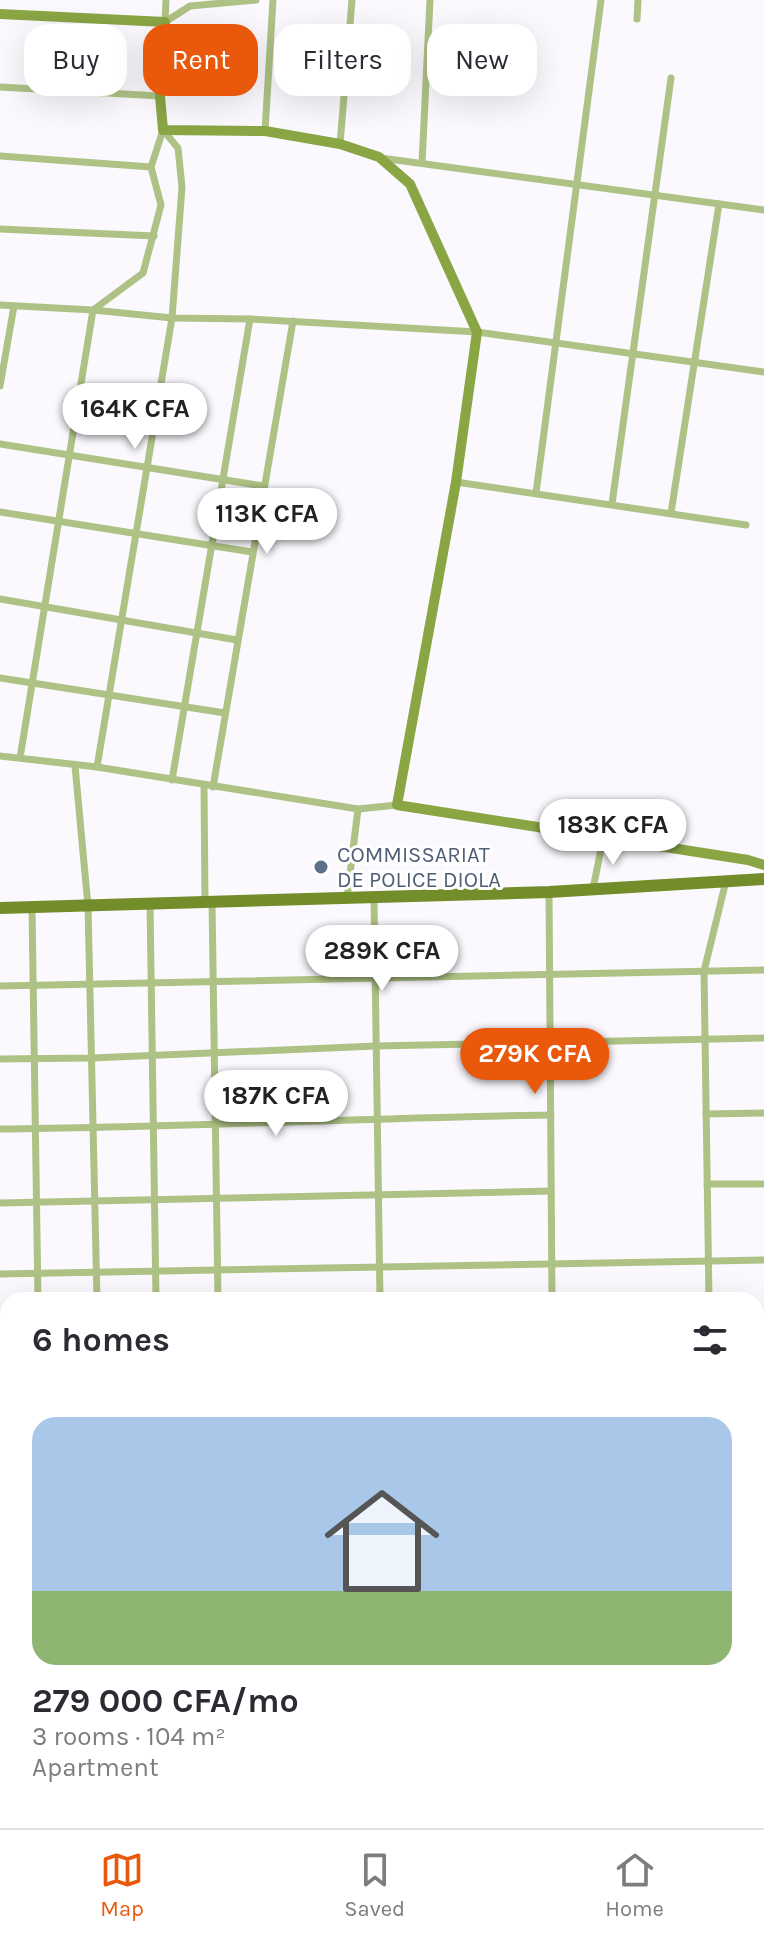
<!DOCTYPE html>
<html lang="en">
<head>
<meta charset="utf-8">
<style>
	body { margin:0; font-family:Karla,sans-serif; background:#f7f7f7; color:#2b2b33; height:100vh; display:flex; flex-direction:column; font-size:30px; white-space:nowrap }
	* { box-sizing:border-box; margin:0 }
	p { font-size:26px; color:#7c7c81 }
	.icon { flex:none; width:44px; height:44px; fill:none; stroke:currentColor; stroke-width:2; stroke-linecap:round; stroke-linejoin:round }
	.map { position:relative; flex:1; overflow:hidden }
	.details { position:absolute; left:0px; top:1292px; width:764px; height:536px; display:flex; flex-direction:column; background:#fff; border-radius:24px 24px 0 0; box-shadow:0 8px 32px #0002 }
	.details>* { flex:none }
	.top-card { position:absolute; left:24px; top:24px; width:716px; height:72px; display:flex; gap:16px }
	.price { position:absolute; translate:-50% -68px; padding:0 18px; border-radius:28px; background:#fff; color:#222; font-size:26px; line-height:52px; filter:drop-shadow(0 2px 4px #0008) }
	.price::after { content:''; position:absolute; left:50%; top:48px; width:24px; height:18px; margin-left:-12px; background:inherit; clip-path:polygon(0 0,100% 0,50% 100%) }
	.price.active { background:#ea580c; color:#fff }
	ul { padding:0; list-style:none }
	li { display:grid; align-content:center; gap:16px; height:424px; padding:0 32px }
	li span { display:grid; place-items:center; height:248px; border-radius:24px; color:#555 }
	li>.icon { margin-inline-start:auto }
	span .icon { width:144px; height:144px; fill:#fffc; stroke-width:1 }
	li b { font-size:34px }
	h2 { display:flex; justify-content:space-between; align-items:center; height:96px; padding:0 32px; font-size:34px }
	.tag { padding:0 28px; border-radius:24px; background:#fff; box-shadow:0 8px 32px #0002; font-size:28px; line-height:72px }
	.tag.active { background:#ea580c; color:#fff }
	.dock { display:flex; justify-content:space-around; align-items:center; height:112px; border-top:2px solid #e1e1e2; background:#fff; font-size:22px; color:#7c7c81 }
	.dock a { display:grid; justify-items:center; gap:4px }
	.dock .active { color:#ea580c }
	.map>svg:first-child { display:block }
	.lines { fill:none; stroke-linecap:round; stroke-linejoin:round }
	.street { stroke:#aec285; stroke-width:7 }
	.secondary { stroke:#89a544; stroke-width:10 }
	.primary { stroke:#728d2a; stroke-width:12 }
	.service-dot { fill:#5c6f8a; stroke:#fff; stroke-width:3 }
	.labels { text-anchor:middle; stroke-width:6; stroke-linejoin:round; paint-order:stroke }
	.service-label { font-size:22px; fill:#4e5e75; stroke:#fff; text-anchor:start }
</style>
</head>
<body>
<div class="map">
<svg width="764" height="1828" viewBox="0 0 764 1828">
	<rect width="100%" height="100%" fill="#fcf9fe"/>
	<g class="lines">
		<g class="street">
			<path d="M637,19l1,-19"/>
			<path d="M165,22l25,-16 66,-6"/>
			<path d="M165,22l1,-22"/>
			<path d="M0,87l160,9"/>
			<path d="M265,131l8,-131"/>
			<path d="M340,144l12,-144"/>
			<path d="M0,156l151,11"/>
			<path d="M381,158l383,52"/>
			<path d="M422,163l8,-163"/>
			<path d="M0,229l154,7"/>
			<path d="M0,305l93,5 79,8 78,1 227,13 287,40"/>
			<path d="M0,386l14,-80"/>
			<path d="M0,444l263,42"/>
			<path d="M456,482l290,43"/>
			<path d="M536,493l65,-493"/>
			<path d="M612,504l59,-426"/>
			<path d="M0,512l252,40"/>
			<path d="M671,513l48,-309"/>
			<path d="M0,599l237,41"/>
			<path d="M0,678l225,35"/>
			<path d="M0,756l97,11 261,42 39,-4"/>
			<path d="M20,758l73,-448 50,-37 18,-68 -10,-38 12,-37"/>
			<path d="M75,766l13,140 9,394"/>
			<path d="M97,767l75,-449 10,-131 -4,-39 -15,-18"/>
			<path d="M172,780l78,-461"/>
			<path d="M204,785l1,117"/>
			<path d="M213,787l80,-466"/>
			<path d="M593,889l10,-50"/>
			<path d="M549,892l3,408"/>
			<path d="M347,898l11,-89"/>
			<path d="M374,898l6,402"/>
			<path d="M212,902l6,398"/>
			<path d="M150,904l6,396"/>
			<path d="M32,909l6,391"/>
			<path d="M0,986l764,-16"/>
			<path d="M0,1059l92,-1 284,-12 388,-8"/>
			<path d="M706,1114l58,-1"/>
			<path d="M0,1129c184,-2 367,-11 551,-14"/>
			<path d="M707,1184h57"/>
			<path d="M0,1203l551,-12"/>
			<path d="M0,1274l764,-14"/>
			<path d="M709,1300l-5,-329 22,-90"/>
			<path d="M756,1332h8"/>
			<path d="M0,1348h8"/>
			<path d="M756,1416h8"/>
			<path d="M0,1431l8,1"/>
			<path d="M756,1508h8"/>
			<path d="M0,1523h8"/>
			<path d="M756,1601h8"/>
			<path d="M0,1617h8"/>
			<path d="M756,1694h8"/>
			<path d="M0,1703h8"/>
			<path d="M0,1751l8,3"/>
			<path d="M171,1820l20,8"/>
			<path d="M227,1820v8"/>
			<path d="M556,1820v8"/>
			<path d="M716,1820l1,8"/>
		</g>
		<path class="secondary" d="M0,14l165,8 -5,74 3,34 102,1 75,13 39,13 31,27 67,148 -21,150 -59,323 351,55 16,5"/>
		<path class="primary" d="M0,908l549,-16 215,-13"/>
	</g>
	<circle class="service-dot" cx="321" cy="867" r="8"/>
	<g class="labels">
		<g class="service-label">
			<text x="337" y="862">COMMISSARIAT<tspan x="337" dy="25">DE POLICE DIOLA</tspan></text>
		</g>
	</g>
</svg>
<b class="price" style="left:135px;top:451px">164K CFA</b>
<b class="price" style="left:267px;top:556px">113K CFA</b>
<b class="price" style="left:613px;top:867px">183K CFA</b>
<b class="price" style="left:382px;top:993px">289K CFA</b>
<b class="price active" style="left:535px;top:1096px">279K CFA</b>
<b class="price" style="left:276px;top:1138px">187K CFA</b>
<div class="top-card">
<a class="tag">Buy</a>
<a class="tag active">Rent</a>
<a class="tag">Filters</a>
<a class="tag">New</a>
</div>
<section class="details">
<h2>6 homes<svg class="icon" aria-label="filters" viewBox="0 0 24 24"><path d="M4 7h16M4 17h16"/><circle cx="9" cy="7" r="2"/><circle cx="15" cy="17" r="2"/></svg></h2>
<ul>
<li><span style="background:linear-gradient(#a9c7e8 70%,#8fb573 0)"><svg class="icon" aria-label="home" viewBox="0 0 24 24"><path d="M3 11l9-7 9 7M6 9v11h12V9"/></svg></span><div><b>279 000 CFA/mo</b><p>3 rooms · 104 m²</p><p>Apartment</p></div></li>
</ul>
</section>
</div>
<nav class="dock">
<a class="active"><svg class="icon" aria-label="map" viewBox="0 0 24 24"><path d="M3 6l6-2 6 2 6-2v14l-6 2-6-2-6 2zM9 4v14M15 6v14"/></svg>Map</a>
<a><svg class="icon" aria-label="saved" viewBox="0 0 24 24"><path d="M7 4h10v16l-5-4-5 4z"/></svg>Saved</a>
<a><svg class="icon" aria-label="home" viewBox="0 0 24 24"><path d="M3 11l9-7 9 7M6 9v11h12V9"/></svg>Home</a>
</nav>
</body>
</html>
